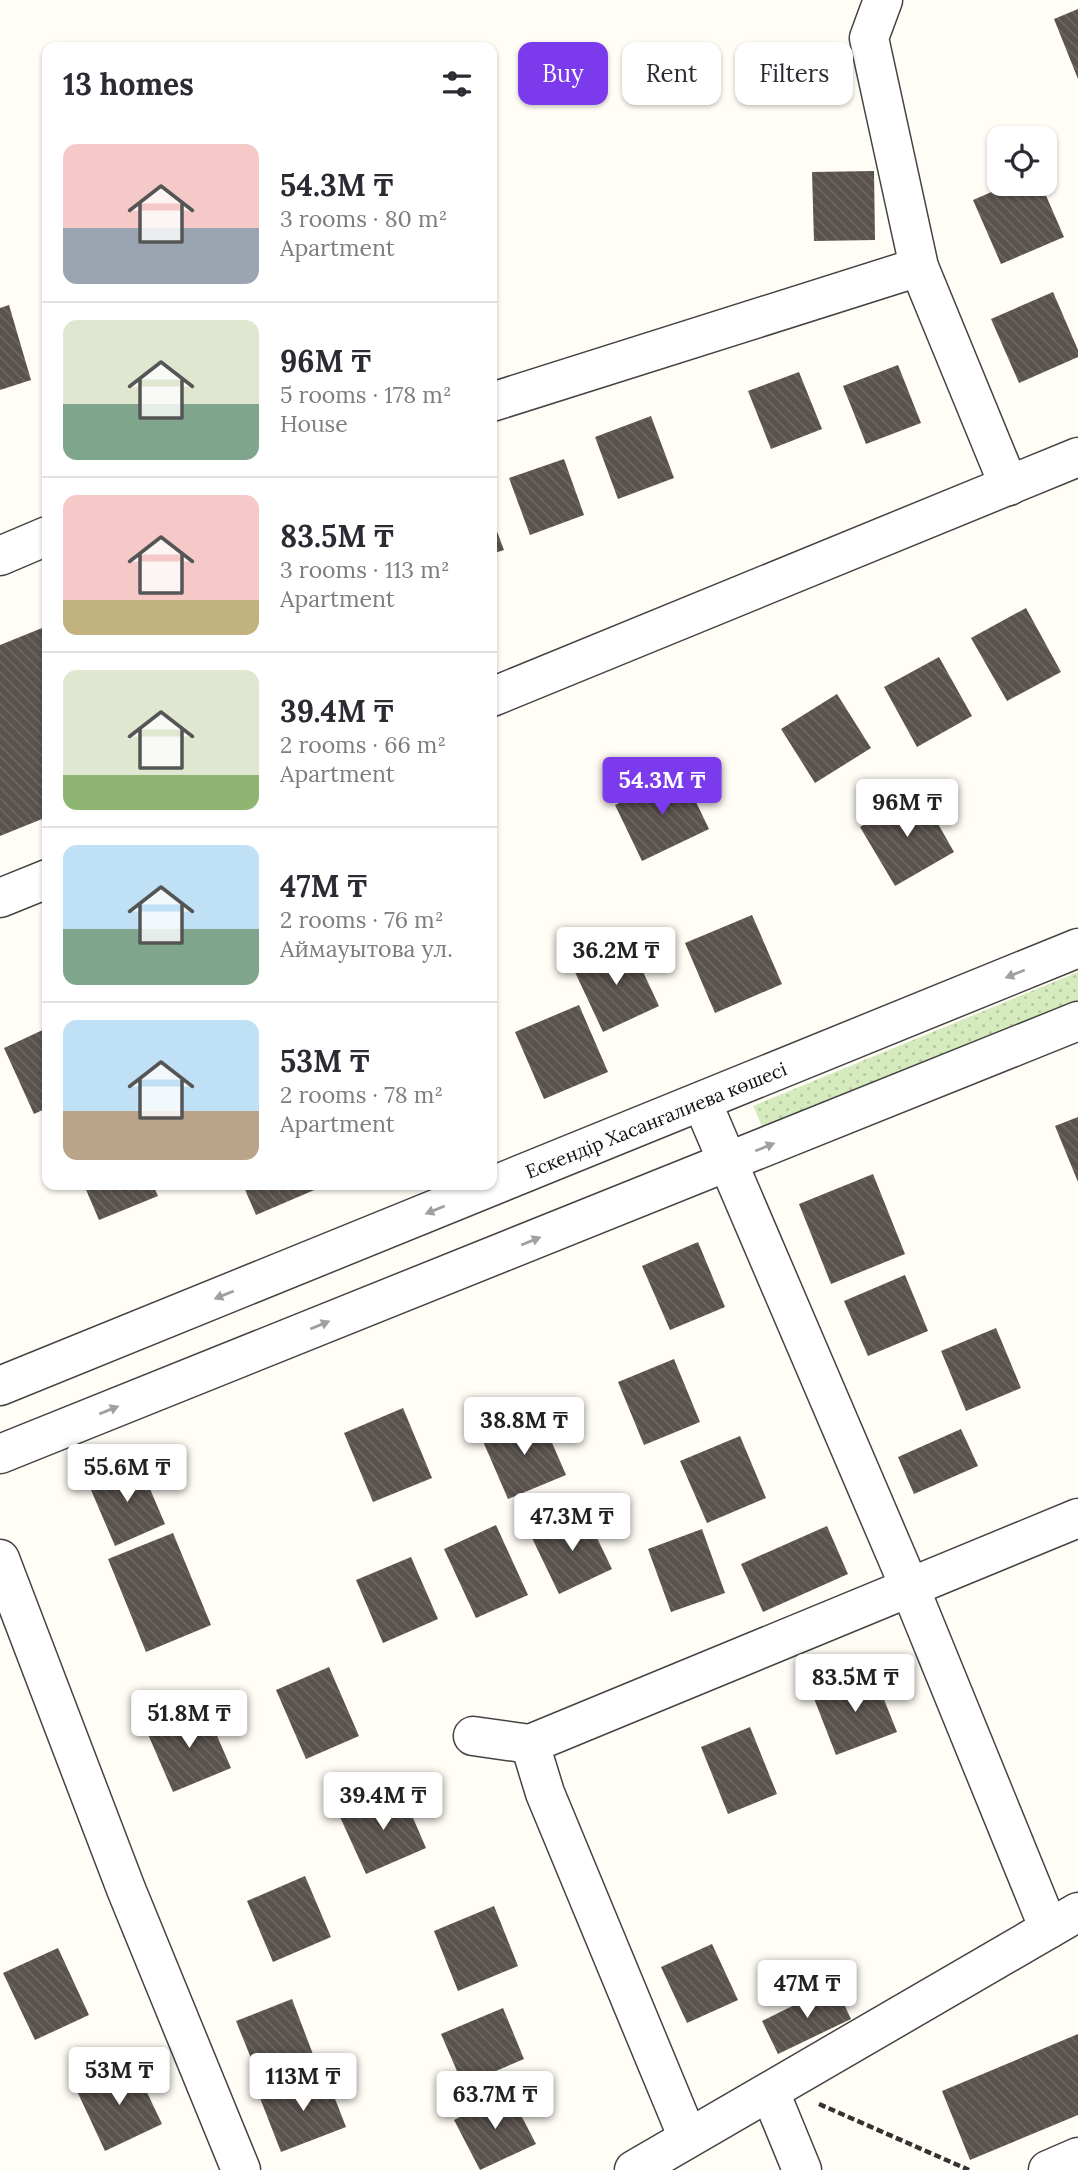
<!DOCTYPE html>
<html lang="en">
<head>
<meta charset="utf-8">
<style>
	body { margin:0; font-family:Lora,serif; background:#f7f7f7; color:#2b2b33; height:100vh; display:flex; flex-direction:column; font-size:26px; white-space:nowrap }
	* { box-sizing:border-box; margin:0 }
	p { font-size:23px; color:#7c7c81 }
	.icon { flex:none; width:38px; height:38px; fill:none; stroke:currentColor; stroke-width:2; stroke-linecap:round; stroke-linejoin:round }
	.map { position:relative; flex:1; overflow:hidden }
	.panel { position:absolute; left:42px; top:42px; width:455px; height:1148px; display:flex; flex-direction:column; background:#fff; border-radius:14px; box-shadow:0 2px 5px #0004 }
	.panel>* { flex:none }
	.guide { position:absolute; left:518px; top:42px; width:455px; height:63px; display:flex; gap:14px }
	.buttons { position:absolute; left:987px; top:126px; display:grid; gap:14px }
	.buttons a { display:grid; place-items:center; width:70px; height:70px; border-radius:14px; background:#fff; box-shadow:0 2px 5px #0004; font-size:35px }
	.price { position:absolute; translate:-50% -60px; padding:0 16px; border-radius:7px; background:#fff; color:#222; font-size:23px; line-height:46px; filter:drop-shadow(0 2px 4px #0008) }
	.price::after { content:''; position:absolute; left:50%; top:42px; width:21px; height:16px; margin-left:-10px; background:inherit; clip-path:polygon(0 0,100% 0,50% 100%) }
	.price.selected { background:#7c3aed; color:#fff }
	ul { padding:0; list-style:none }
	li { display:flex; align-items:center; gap:21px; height:175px; padding:0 21px }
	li+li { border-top:2px solid #e1e1e2 }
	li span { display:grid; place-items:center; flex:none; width:196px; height:140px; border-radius:14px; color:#555 }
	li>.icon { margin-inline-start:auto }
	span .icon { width:84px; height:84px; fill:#fffc; stroke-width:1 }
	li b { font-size:30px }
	h2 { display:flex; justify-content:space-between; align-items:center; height:84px; padding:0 21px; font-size:30px }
	.pill { padding:0 24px; border-radius:14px; background:#fff; box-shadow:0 2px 5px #0004; font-size:24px; line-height:63px }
	.pill.selected { background:#7c3aed; color:#fff }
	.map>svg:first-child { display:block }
	.grass { fill:url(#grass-dots) }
	.building { fill:url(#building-back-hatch) }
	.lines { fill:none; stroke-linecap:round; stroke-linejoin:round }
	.minor-casing { stroke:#444; stroke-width:41 }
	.path { stroke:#333; stroke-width:4.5; stroke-dasharray:7 3.5; stroke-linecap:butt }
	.minor { stroke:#fff; stroke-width:38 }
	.oneway { fill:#a0a0a0 }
	.labels { text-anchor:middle; stroke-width:7; stroke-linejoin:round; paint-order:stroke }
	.street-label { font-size:19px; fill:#111; stroke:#fff }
</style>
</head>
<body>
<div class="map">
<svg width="1078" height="2170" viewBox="0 0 1078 2170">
	<defs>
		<pattern id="grass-dots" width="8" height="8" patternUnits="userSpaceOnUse" patternTransform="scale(1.75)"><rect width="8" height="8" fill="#d5ebbd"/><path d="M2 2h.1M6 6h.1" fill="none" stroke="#b6c8a1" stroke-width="1.8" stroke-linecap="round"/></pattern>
		<pattern id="building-back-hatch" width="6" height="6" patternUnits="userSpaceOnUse" patternTransform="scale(1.75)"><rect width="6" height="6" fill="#5a524d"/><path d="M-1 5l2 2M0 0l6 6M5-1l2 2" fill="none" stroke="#6d6662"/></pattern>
	</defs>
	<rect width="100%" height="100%" fill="#fffdf5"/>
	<path class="grass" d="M1078,972v35l-312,128 -13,-29z"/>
	<g class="building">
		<path d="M1078,9v70l-24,-60z"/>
		<path d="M874,171l1,69 -61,1 -2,-69z"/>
		<path d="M1010,184h31l23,53 -63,27 -28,-64z"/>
		<path d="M1053,292l25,58v7l-59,26 -28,-64z"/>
		<path d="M9,305l22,75 -31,10v-82z"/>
		<path d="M898,365l23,58 -55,21 -23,-58z"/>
		<path d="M799,372l23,57 -51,20 -23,-58z"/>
		<path d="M651,416l23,62 -56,21 -23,-62z"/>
		<path d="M564,459l20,56 -54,20 -21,-57z"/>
		<path d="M492,518l12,32 -12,4z"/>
		<path d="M1026,608l35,64 -54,29 -36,-63z"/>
		<path d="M47,626v191l-47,19v-191z"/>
		<path d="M939,657l33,59 -55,31 -33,-60z"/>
		<path d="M837,694l34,54 -56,35 -34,-54z"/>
		<path d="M682,773l27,56 -67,32 -27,-56z"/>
		<path d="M920,792l34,60 -59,34 -35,-59z"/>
		<path d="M752,915l30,69 -67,29 -30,-70z"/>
		<path d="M629,942l30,64 -56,26 -30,-64z"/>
		<path d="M579,1005l29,67 -64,27 -29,-67z"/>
		<path d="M47,1028v80l-13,6 -30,-66z"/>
		<path d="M1078,1117v65l-23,-56z"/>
		<path d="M873,1174l32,80 -74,30 -32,-80z"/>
		<path d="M84,1185h69l5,11 -59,24z"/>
		<path d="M243,1185h75l1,3 -63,27z"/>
		<path d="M698,1242l27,65 -55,23 -28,-64z"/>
		<path d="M905,1275l23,56 -60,25 -24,-55z"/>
		<path d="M996,1328l25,60 -55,23 -25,-60z"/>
		<path d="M674,1359l26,63 -56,23 -26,-63z"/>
		<path d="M403,1408l29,70 -59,24 -29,-69z"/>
		<path d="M540,1415l26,60 -58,24 -26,-60z"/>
		<path d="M961,1429l17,37 -64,28 -16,-37z"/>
		<path d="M740,1436l26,62 -59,25 -27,-62z"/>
		<path d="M138,1461l27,63 -50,22 -27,-63z"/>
		<path d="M584,1511l28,58 -53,25 -28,-58z"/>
		<path d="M496,1525l32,70 -52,23 -32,-69z"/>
		<path d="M827,1526l21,48 -85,38 -22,-48z"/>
		<path d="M702,1529l23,64 -54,19 -23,-63z"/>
		<path d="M173,1533l38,92 -65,27 -38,-93z"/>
		<path d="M411,1557l27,62 -55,24 -27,-63z"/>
		<path d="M329,1667l30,69 -53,23 -30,-69z"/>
		<path d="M873,1672l24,60 -61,23 -23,-59z"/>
		<path d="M205,1708l26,60 -58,24 -26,-60z"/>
		<path d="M750,1727l27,67 -49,20 -27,-67z"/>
		<path d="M401,1790l25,58 -60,26 -26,-57z"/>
		<path d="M305,1876l26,61 -58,25 -26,-61z"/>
		<path d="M494,1906l24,60 -60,25 -24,-60z"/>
		<path d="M712,1944l26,56 -51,23 -26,-56z"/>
		<path d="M58,1948l31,67 -54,25 -32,-67z"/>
		<path d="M835,1985l16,34 -73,35 -16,-33z"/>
		<path d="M292,1999l22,58 -55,21 -23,-57z"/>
		<path d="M503,2008l21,51 -61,26 -22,-51z"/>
		<path d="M1078,2034v81l-108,45 -28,-69z"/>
		<path d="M133,2063l29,61 -57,27 -29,-62z"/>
		<path d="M325,2073l21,54 -65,25 -21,-54z"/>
		<path d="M509,2092l27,52 -56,26 -26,-50z"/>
	</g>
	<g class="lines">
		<g class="minor-casing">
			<g id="minor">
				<path d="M883,0l-14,38 50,229 90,219"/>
				<path d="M492,402l427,-135"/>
				<path d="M0,556l47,-20"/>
				<path d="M492,697l586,-240"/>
				<path d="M0,898l47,-19"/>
				<path d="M702,1102l208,486 139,341"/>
				<path d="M0,1386l1078,-438"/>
				<path d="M0,1454l1078,-433"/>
				<path d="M0,1559l126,330 115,281"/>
				<path d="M473,1736l57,8 548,-226"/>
				<path d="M530,1744l15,49 143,345"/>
				<path d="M770,2092l32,78"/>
				<path d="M634,2170l444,-258"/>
				<path d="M1048,2170l30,-13"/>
			</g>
		</g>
		<path class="path" d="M819,2104l150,66"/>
		<use href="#minor" class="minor"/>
	</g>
	<defs><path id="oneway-solid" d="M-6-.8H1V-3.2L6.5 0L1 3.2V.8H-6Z" transform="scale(1.75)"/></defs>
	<g class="oneway">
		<use href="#oneway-solid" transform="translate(1015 974) rotate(158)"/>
		<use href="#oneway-solid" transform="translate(765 1147) rotate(-22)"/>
		<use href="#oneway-solid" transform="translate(435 1210) rotate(158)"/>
		<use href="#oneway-solid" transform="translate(531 1241) rotate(-22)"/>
		<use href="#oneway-solid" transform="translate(224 1295) rotate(158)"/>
		<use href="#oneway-solid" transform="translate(320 1325) rotate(-22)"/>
		<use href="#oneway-solid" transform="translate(109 1410) rotate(-22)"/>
	</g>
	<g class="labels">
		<g class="street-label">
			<text transform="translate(656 1120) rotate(-22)" y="7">Ескендір Хасанғалиева көшесі</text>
		</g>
	</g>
</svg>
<div class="buttons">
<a><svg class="icon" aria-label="locate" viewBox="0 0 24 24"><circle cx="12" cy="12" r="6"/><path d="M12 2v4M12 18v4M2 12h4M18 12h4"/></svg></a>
</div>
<b class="price selected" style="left:662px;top:817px">54.3M ₸</b>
<b class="price" style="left:907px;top:839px">96M ₸</b>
<b class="price" style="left:616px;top:987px">36.2M ₸</b>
<b class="price" style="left:524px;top:1457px">38.8M ₸</b>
<b class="price" style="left:127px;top:1504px">55.6M ₸</b>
<b class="price" style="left:572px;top:1553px">47.3M ₸</b>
<b class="price" style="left:855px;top:1714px">83.5M ₸</b>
<b class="price" style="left:189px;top:1750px">51.8M ₸</b>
<b class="price" style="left:383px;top:1832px">39.4M ₸</b>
<b class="price" style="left:807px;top:2020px">47M ₸</b>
<b class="price" style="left:119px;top:2107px">53M ₸</b>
<b class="price" style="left:303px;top:2113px">113M ₸</b>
<b class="price" style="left:495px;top:2131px">63.7M ₸</b>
<div class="guide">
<a class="pill selected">Buy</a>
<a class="pill">Rent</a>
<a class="pill">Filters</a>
</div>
<section class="panel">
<h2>13 homes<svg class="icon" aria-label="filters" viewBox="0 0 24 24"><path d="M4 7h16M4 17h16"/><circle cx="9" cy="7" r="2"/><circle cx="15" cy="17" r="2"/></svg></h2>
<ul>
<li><span style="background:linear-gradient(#f6c9c9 60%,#9aa5b1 0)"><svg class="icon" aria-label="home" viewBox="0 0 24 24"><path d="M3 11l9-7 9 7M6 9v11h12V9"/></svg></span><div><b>54.3M ₸</b><p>3 rooms · 80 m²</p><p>Apartment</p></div></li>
<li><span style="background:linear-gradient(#dfe7d0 60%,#7fa58c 0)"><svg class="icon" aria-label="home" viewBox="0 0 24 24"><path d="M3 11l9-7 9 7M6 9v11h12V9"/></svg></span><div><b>96M ₸</b><p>5 rooms · 178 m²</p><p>House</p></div></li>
<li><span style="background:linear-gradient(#f6c9c9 75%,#c2b280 0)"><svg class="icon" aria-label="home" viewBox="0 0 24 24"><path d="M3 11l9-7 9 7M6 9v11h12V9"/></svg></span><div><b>83.5M ₸</b><p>3 rooms · 113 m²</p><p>Apartment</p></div></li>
<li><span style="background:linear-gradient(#dfe7d0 75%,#8fb573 0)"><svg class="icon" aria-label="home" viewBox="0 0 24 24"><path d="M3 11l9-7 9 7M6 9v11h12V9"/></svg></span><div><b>39.4M ₸</b><p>2 rooms · 66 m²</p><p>Apartment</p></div></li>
<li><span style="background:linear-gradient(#bfe0f5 60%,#7fa58c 0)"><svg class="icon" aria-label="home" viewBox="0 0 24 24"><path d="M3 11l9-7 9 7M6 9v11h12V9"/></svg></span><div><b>47M ₸</b><p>2 rooms · 76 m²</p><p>Аймауытова ул.</p></div></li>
<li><span style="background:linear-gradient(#bfe0f5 65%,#b9a48a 0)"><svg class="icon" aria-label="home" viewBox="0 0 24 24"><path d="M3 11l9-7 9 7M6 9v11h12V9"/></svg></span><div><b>53M ₸</b><p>2 rooms · 78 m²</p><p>Apartment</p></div></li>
</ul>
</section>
</div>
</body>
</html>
